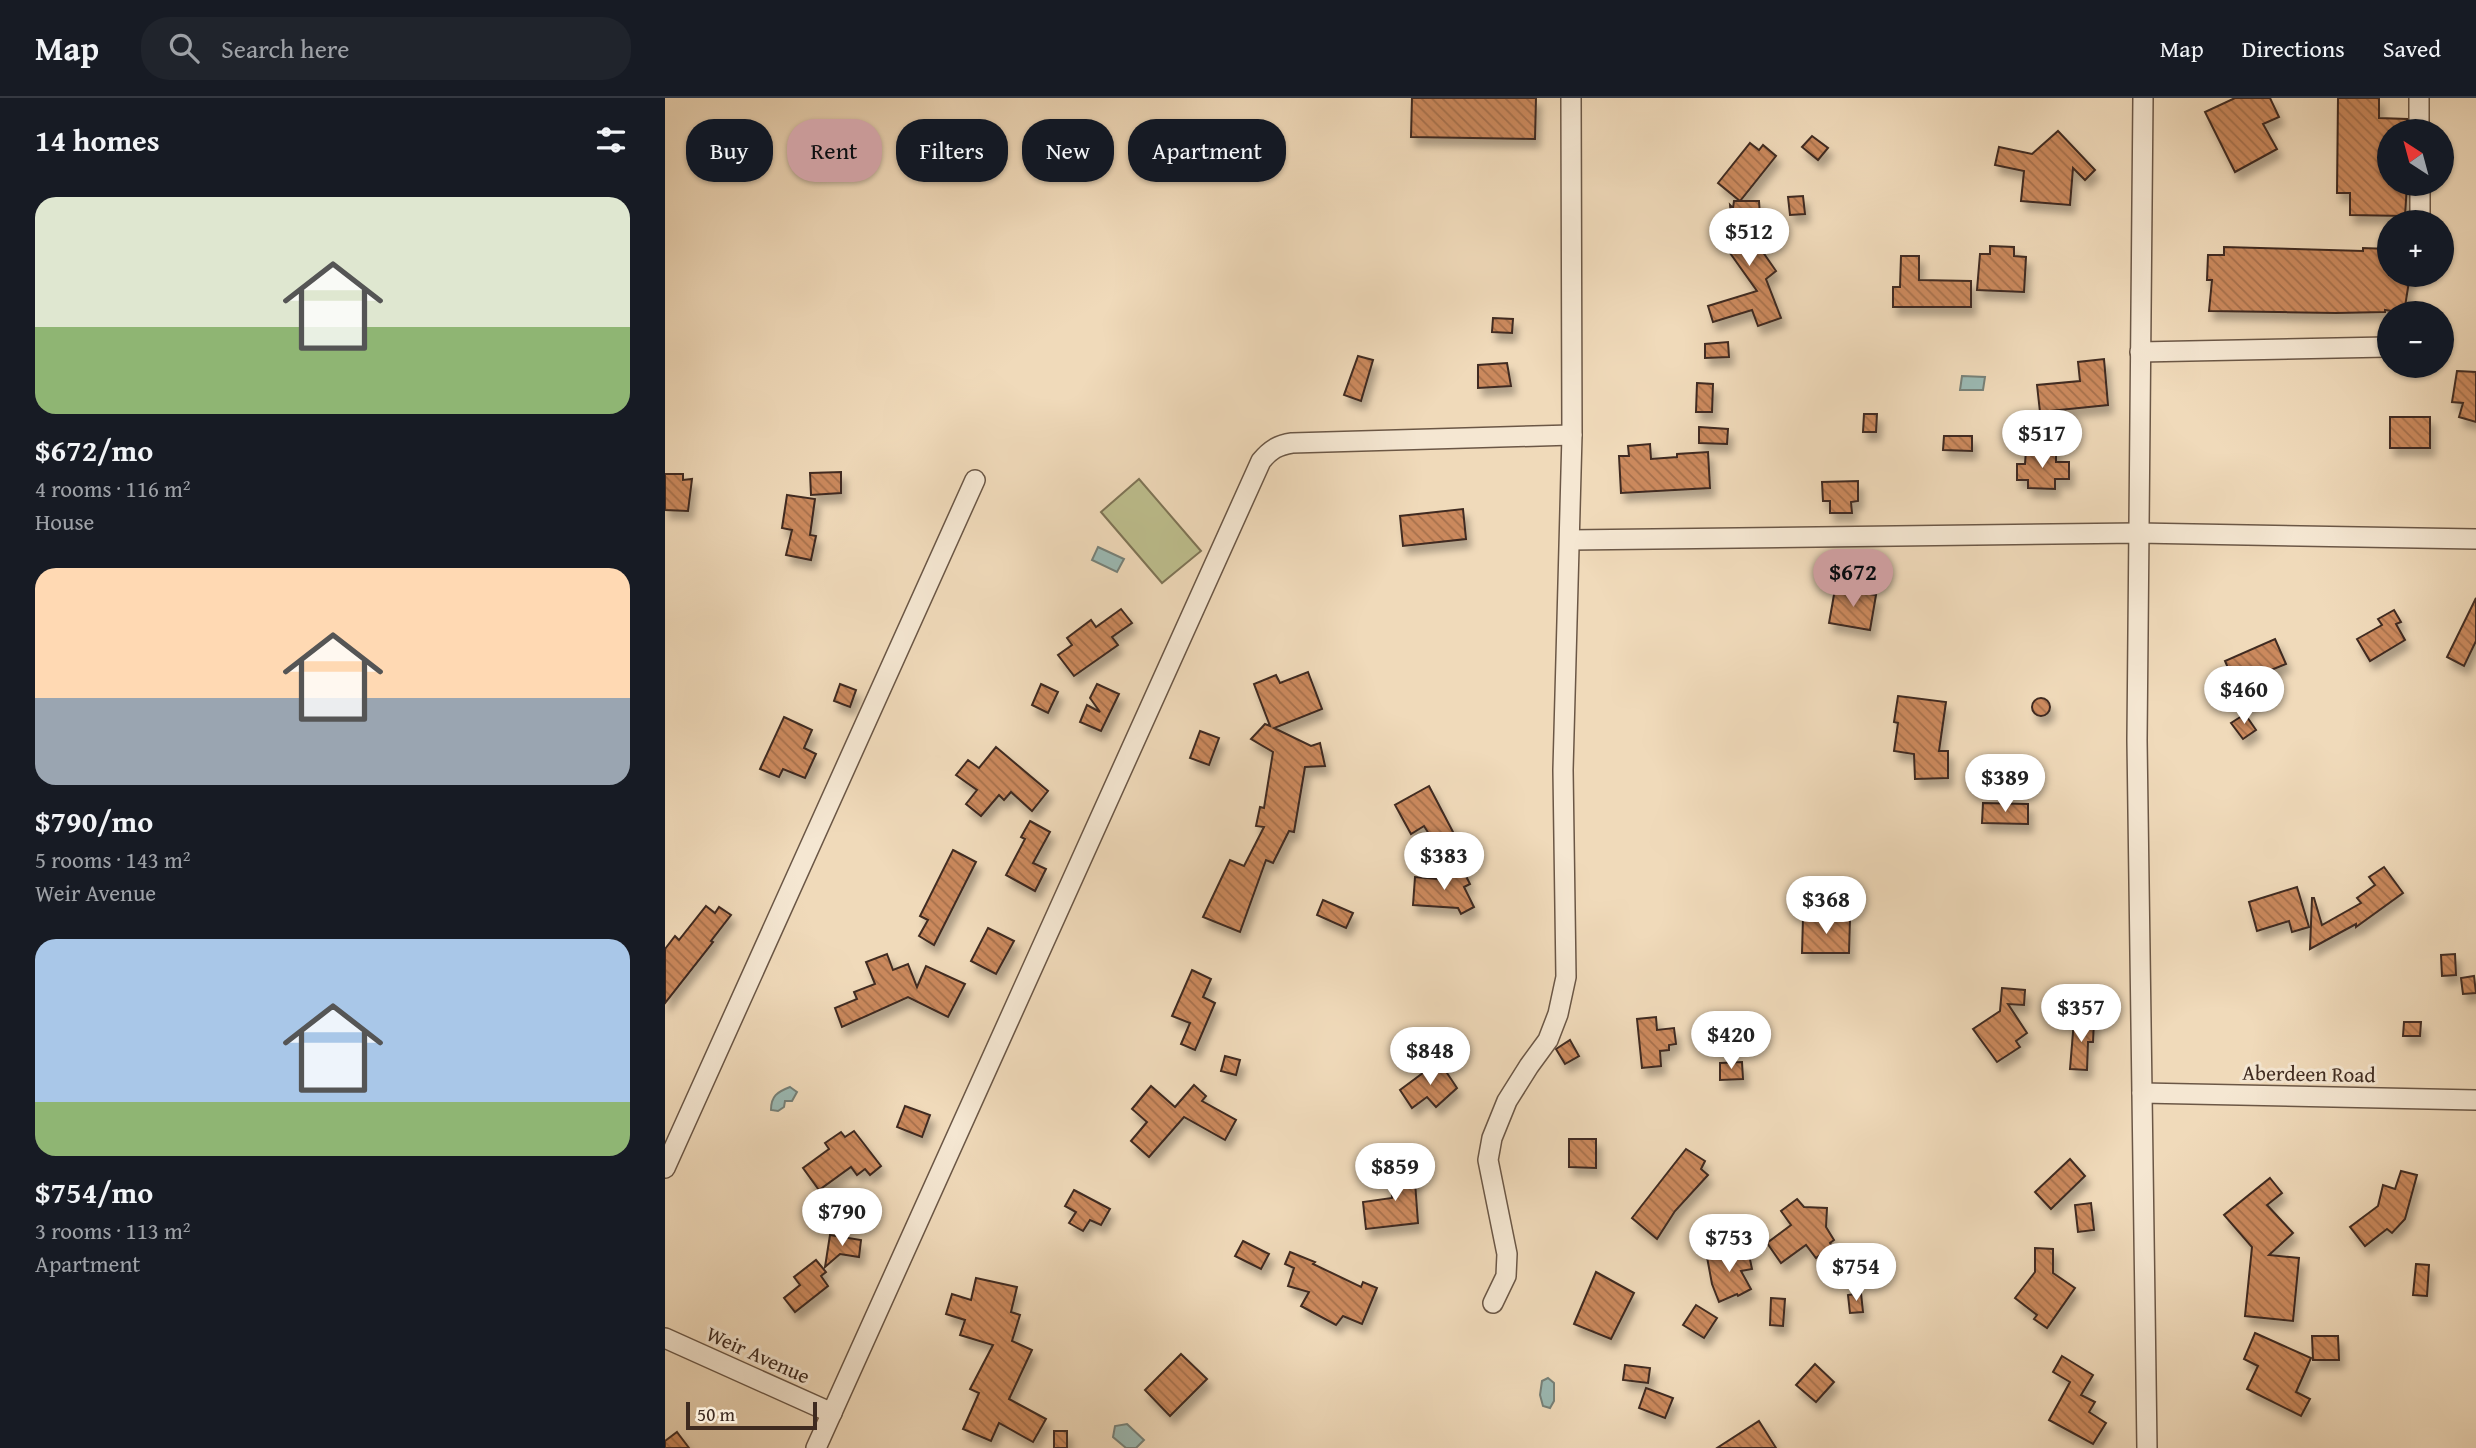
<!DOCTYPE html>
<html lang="en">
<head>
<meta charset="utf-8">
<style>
	body { margin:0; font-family:"Gentium Book Plus",serif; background:#20242c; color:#f1f3f6; height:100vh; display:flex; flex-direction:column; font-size:26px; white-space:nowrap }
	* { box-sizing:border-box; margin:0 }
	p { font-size:23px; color:#9ea1a6 }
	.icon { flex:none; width:38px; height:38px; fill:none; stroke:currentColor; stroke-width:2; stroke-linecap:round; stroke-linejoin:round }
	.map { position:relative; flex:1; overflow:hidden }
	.side { display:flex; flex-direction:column; background:#171b24; width:665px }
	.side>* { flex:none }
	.top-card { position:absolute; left:21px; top:21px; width:665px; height:63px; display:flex; gap:14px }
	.needle { width:46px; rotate:324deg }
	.controls { position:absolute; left:1712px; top:21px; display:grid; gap:14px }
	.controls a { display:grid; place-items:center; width:77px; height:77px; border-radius:50%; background:#171b24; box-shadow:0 2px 5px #0004; font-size:35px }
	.scale { position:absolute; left:21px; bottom:18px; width:131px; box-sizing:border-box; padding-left:7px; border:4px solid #3f2b20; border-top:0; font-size:19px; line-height:24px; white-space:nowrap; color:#3f2b20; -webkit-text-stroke:5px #f5e7d2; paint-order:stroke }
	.price { position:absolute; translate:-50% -60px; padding:0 16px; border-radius:24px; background:#fff; color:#222; font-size:23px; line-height:46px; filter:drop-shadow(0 2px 4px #0008) }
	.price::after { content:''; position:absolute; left:50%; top:42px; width:21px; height:16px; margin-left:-10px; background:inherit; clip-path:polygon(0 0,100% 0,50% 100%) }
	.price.active { background:#c59692; color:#111 }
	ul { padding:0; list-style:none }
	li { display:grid; align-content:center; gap:14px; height:371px; padding:0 35px }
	li span { display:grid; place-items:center; height:217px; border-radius:21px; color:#555 }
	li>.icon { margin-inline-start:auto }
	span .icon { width:126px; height:126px; fill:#fffc; stroke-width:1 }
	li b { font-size:30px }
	h2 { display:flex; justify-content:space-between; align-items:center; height:84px; padding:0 35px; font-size:30px }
	.tag { padding:0 24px; border-radius:28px; background:#171b24; box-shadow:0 2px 5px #0004; font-size:24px; line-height:63px }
	.tag.active { background:#c59692; color:#111 }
	header { display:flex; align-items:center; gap:42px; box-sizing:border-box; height:98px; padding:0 35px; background:#171b24; border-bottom:2px solid #363941 }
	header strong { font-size:33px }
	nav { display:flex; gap:38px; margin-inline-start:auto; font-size:24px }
	.search { width:490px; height:63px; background:#20242c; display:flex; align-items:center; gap:18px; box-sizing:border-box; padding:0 24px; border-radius:28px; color:#9ea1a6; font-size:26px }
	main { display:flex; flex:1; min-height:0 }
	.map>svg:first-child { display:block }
	.grass { fill:#bdbe8d; stroke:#7e7456; stroke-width:2 }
	.water { fill:#9bbab4; stroke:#768179; stroke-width:2 }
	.building { fill:url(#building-back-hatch); stroke:#3f2b20; stroke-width:2; filter:url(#shadow) }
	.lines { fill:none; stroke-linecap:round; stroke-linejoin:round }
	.street-casing { stroke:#6b5746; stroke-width:22 }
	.street { stroke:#f5e7d2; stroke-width:19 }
	.labels { text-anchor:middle; stroke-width:6; stroke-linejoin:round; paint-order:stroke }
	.street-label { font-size:21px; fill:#3f2b20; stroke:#f5e7d2 }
</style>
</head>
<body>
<header>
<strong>Map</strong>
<div class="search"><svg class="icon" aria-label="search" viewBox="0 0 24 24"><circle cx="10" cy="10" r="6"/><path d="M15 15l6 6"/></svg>Search here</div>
<nav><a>Map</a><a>Directions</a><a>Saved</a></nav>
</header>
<main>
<section class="side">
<h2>14 homes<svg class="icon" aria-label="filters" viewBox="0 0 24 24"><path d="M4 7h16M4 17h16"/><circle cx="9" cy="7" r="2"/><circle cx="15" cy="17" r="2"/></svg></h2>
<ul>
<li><span style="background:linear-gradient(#dfe7d0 60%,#8fb573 0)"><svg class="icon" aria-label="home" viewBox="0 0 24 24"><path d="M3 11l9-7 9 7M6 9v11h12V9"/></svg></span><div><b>$672/mo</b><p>4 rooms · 116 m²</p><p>House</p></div></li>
<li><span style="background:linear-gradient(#ffd9b3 60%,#9aa5b1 0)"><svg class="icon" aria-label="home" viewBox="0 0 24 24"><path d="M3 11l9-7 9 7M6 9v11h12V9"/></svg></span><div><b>$790/mo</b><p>5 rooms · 143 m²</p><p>Weir Avenue</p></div></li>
<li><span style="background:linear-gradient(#a9c7e8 75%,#8fb573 0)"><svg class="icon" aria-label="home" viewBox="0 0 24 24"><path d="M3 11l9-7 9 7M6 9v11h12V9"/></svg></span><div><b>$754/mo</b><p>3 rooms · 113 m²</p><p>Apartment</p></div></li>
</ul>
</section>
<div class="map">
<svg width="1811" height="1350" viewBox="0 0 1811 1350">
	<defs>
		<pattern id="building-back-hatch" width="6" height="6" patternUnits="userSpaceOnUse" patternTransform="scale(1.75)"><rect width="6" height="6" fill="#cb895d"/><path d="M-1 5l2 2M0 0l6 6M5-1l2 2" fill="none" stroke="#a6704c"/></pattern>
		<filter id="shadow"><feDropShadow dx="4.5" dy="8" stdDeviation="3.5" flood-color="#0004"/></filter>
	</defs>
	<rect width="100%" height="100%" fill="#f0daba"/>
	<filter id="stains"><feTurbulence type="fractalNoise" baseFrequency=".00286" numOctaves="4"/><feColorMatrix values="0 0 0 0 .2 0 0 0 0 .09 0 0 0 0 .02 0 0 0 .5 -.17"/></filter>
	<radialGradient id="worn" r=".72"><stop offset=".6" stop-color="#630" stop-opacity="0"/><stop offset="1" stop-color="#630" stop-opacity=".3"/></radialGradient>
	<path class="grass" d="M474,381l62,72 -39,32 -61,-71z"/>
	<g class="water">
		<path d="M1297,278l23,1 -2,13h-23z"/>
		<path d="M433,449l26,12 -7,13 -25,-12z"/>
		<path d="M125,989l7,5 -5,9h-7l-1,6 -6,4 -7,-1c0,-14 6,-18 19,-23z"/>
		<path d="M883,1280l6,5v18l-4,7 -7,-2 -3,-11 2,-14z"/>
		<path d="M462,1326l17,16 -8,8h-10l-13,-11 2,-11z"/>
	</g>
	<g class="building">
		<path d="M747,0h124l-1,41 -124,-2z"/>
		<path d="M1570,0h35l9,19 -16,7 14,25 -42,23 -30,-60z"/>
		<path d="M1673,0h41v20l28,1v12h-18v53h18l-2,32 -55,-1v-22h-13z"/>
		<path d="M1393,33l37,39 -10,10 -12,-12 -3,37 -49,-4 3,-30 -29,-6 4,-18 33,7z"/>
		<path d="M1147,38l16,12 -10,12 -16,-13z"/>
		<path d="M1085,45l9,7 4,-5 13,11 -36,45 -22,-18z"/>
		<path d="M1138,98l2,18 -15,1 -2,-18z"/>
		<path d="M1069,103h25l2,29 -12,2 27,39 -10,8 15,39 -23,8 -6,-16 -39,12 -5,-16 49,-15 -27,-38 4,-3 -4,-45 3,3z"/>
		<path d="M1325,148l24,1v9l12,1 -2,35 -47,-2 3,-36h10z"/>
		<path d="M1559,149l139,4v-3l26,1v26h21l-6,38 -19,-3v2l-49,1 -127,-2 3,-31h-5l1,-25h16z"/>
		<path d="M1236,158h18v24l52,1v26h-78v-20h7z"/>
		<path d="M828,220l20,1 -1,14 -20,-1z"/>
		<path d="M1063,244l1,15 -24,1v-14z"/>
		<path d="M693,258l15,4 -12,41 -17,-6z"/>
		<path d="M1439,261l4,46 -68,7 -3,-27 43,-4 -2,-19z"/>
		<path d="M842,265l4,23 -33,2v-23z"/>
		<path d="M1792,273l19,1v50l-17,-5 4,-14 -11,-1z"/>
		<path d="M1032,285l16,1 -1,28h-16z"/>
		<path d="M1199,316h13l-1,18h-13z"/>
		<rect x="1725" y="319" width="40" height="31"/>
		<path d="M1034,329l29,2 -1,15 -28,-1z"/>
		<path d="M1279,338h28v15l-29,-1z"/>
		<path d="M985,346l1,15 26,-2v-3l31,-2 2,36 -89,5 -2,-37h10l-1,-10z"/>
		<path d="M1361,352l30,1v11h13v17h-14v10l-27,-1v-8h-11v-16h8z"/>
		<path d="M176,374v21l-30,2 -1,-22z"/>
		<path d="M0,376h18v6l9,-1 -4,32 -23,-1z"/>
		<path d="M1193,383v20l-7,1 1,11h-22v-12h-7l-1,-19z"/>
		<path d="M122,397l28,4 -5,36 6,1 -5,24 -25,-5 6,-25 -10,-2z"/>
		<path d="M798,411l3,30 -63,7 -3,-30z"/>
		<path d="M1170,491l41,6 -6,35 -41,-7z"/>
		<path d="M1811,500v43l-12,25 -17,-9z"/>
		<path d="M456,511l11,14 -20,14 6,8 -44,31 -16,-21 14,-10 -5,-7 24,-18 5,7z"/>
		<path d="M1729,512l7,12 -5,2 9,16 -35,21 -13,-22 25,-14 -4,-6z"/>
		<path d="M1610,541l11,25 -25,10 9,20 -26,11 -19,-44z"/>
		<path d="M643,574l14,37 -48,19 37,18 9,-3 5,23 -20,1 -11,65 -5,-1 -16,32 -7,-3 -26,72 -37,-15 27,-57 14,6 20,-39 -8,-1 4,-19 4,1 9,-56 -22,-13 14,-15 5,2 -16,-42 22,-9 4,8z"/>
		<path d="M175,586l16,6 -6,17 -16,-6z"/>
		<path d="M376,586l17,8 -10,21 -16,-8z"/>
		<path d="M432,586l22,10 -18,37 -21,-9 7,-17 13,7 -10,-14z"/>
		<path d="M1233,598l48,6 -7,49h9v27l-33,1 -1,-25 -20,-3 4,-28 -4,-1z"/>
		<circle cx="1376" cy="609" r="9"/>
		<path d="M1580,616l11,16 -13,9 -12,-16z"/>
		<path d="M119,619l28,13 -8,18 12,6 -11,24 -22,-9 -4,8 -19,-8z"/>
		<path d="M535,633l19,7 -10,27 -19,-7z"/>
		<path d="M331,649l52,44 -16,20 -21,-19 -7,8 -5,-5 -18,21 -15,-12 11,-14 -21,-15 12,-15 11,8z"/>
		<path d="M764,688l24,46 -17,13 -12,-19 -13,8 -16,-29z"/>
		<path d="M1318,705l45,1v20l-46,-1z"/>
		<path d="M365,723l20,11 -17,31 13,6 -11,22 -29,-16 19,-36 -4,-2z"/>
		<path d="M288,752l23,12 -42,83 -15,-9 9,-16 -8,-4z"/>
		<path d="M1719,769l19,26 -47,34v-3l-46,25 2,-51h2l8,27 39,-22 -4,-5 18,-13 -6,-8z"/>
		<path d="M797,770l8,16 -6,3 10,20 -13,7 -3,-6 -45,-3 2,-28 23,2z"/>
		<path d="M1632,789l12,40 -17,5 -3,-11 -32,10 -8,-29z"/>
		<path d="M658,802l30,13 -7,15 -29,-13z"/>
		<path d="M41,808l9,7 4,-6 12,8 -20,26 2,1 -48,61v-54l10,-13 4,4z"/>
		<path d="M1138,820l47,1 -1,34h-47z"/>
		<path d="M323,830l26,13 -18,33 -25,-13z"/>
		<path d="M222,856l6,16 15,-6 9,23 9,-21 39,18 -17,33 -40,-20 -66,30 -7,-19 22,-9 -3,-7 21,-8 -9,-22z"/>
		<path d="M1790,856l1,21 -14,1 -1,-21z"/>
		<path d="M527,872l19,9 -8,18 12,6 -20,47 -14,-6 9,-21 -18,-7z"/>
		<path d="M1809,878l2,17 -13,1 -2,-16z"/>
		<path d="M1337,890l23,2 -1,15 -16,-1 19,29 -11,8 4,6 -23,15 -24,-33 27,-18z"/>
		<path d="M991,919l1,13 17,-2 2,16 -7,1v5l-9,1 1,15 -19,2 -5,-49z"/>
		<path d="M1409,922l20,1 -1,21h-5l-1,28 -17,-1z"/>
		<path d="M1739,924h17l-1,14h-17z"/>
		<path d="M905,942l9,16 -14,8 -9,-15z"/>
		<path d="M560,958l15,4 -4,15 -15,-4z"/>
		<path d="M774,963l18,27 -21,19 -9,-10 -15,11 -12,-18z"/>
		<path d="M1077,964l1,17 -23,1v-17z"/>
		<path d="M529,987l12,11 -4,5 34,19 -11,20 -41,-23 -35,40 -18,-16 16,-19 -15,-13 19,-23 24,21z"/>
		<path d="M240,1008l25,9 -8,22 -25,-10z"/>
		<path d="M189,1033l27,35 -11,9 -5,-6 -8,6 -6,-8 -32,23 -16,-22 26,-19 -4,-6 16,-11 4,5z"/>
		<path d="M904,1041h27v29l-27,-1z"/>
		<path d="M1021,1051l19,12 -4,8 7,6 -33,36 -18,28 -25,-21z"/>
		<path d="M1405,1061l15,17 -34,33 -16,-17z"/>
		<path d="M749,1070l4,55 -52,6 -3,-27 29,-4 -1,-29z"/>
		<path d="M1736,1073l16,4 -12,44 -13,14 -5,-4 -22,17 -15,-19 28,-21 5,-21 12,4z"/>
		<path d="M1605,1080l12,15 -15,12 26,28 -24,22 30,3 -6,63 -48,-5 7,-69 -28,-32z"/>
		<path d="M409,1092l36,19 -9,16 -11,-5 -7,11 -14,-8 7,-11 -11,-6z"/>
		<path d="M1132,1101l7,8 23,1 -1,19 8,13 -4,3 2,3 -16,12 -10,-13 -25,18 -14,-20 24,-18 -10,-14z"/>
		<path d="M1426,1105l3,27 -16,2 -3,-27z"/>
		<path d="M165,1137l31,5 -2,17 -19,-3 -15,13z"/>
		<path d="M578,1143l26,13 -8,15 -26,-13z"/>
		<path d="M1370,1150l18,1v24l22,15 -28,40 -13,-9 3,-4 -22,-17 20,-26z"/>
		<path d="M1083,1152l4,19 -11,2 10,18 -13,7 -1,-2 -18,8 -7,-18 -5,-27z"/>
		<path d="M625,1154l25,10 -2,2 48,23 2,-5 14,6 -15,36 -19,-8 -7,9 -35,-19 8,-14 -21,-6 6,-18 -9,-4z"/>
		<path d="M151,1162l10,12 -5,4 7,10 -33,26 -11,-14 16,-13 -6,-8z"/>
		<path d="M1751,1166l13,1 -2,31 -14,-1z"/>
		<path d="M931,1174l38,21 -23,46 -37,-15z"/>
		<path d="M311,1180l41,9 -6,25 9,3 -8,26 20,9 -23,49 37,20 -13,23 -34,-19 -8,18 -28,-12 16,-36 -9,-4 23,-44 -33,-10 5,-15 -19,-6 6,-20 19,6z"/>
		<path d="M1196,1195l2,19 -13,1 -2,-18z"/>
		<path d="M1106,1200l14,1 -2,27 -13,-1z"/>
		<path d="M1031,1207l21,13 -13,20 -21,-13z"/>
		<path d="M1590,1235l56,25 -15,34 14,7 -9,17 -54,-27 11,-23 -14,-7z"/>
		<path d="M1647,1238h26l1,24h-26z"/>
		<path d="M516,1256l26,25 -37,37 -25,-26z"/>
		<path d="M1397,1258l31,19 -12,20 14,7 -6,10 17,11 -13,21 -44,-24 21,-38 -17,-10z"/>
		<path d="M1150,1266l19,18 -18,20 -20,-17z"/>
		<path d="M960,1267l25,3 -2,15 -25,-3z"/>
		<path d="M981,1290l27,10 -8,20 -26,-10z"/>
		<path d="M1094,1323l17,27h-59z"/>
		<rect x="389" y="1333" width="13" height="17"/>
		<path d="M12,1334l12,16h-24v-7z"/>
	</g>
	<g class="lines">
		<g class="street-casing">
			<g id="street">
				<path d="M1478,0l-6,642 10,708"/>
				<path d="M1754,0v33"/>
				<path d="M1755,86v38"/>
				<path d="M1475,254l247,-5"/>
				<path d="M905,442l568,-7 338,6"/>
				<path d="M1477,995l334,7"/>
				<path d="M0,1070l310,-688"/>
				<path d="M828,1205l13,-27 1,-22 -19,-94 4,-22 15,-37 22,-35 19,-26 10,-26 8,-37 -3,-207 9,-335 -1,-337"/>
				<path d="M0,1240l167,75"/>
				<path d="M151,1350l445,-987c9,-11 17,-16 31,-18l280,-8"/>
			</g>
		</g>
		<use href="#street" class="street"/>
	</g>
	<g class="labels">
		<g class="street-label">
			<text transform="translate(1644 976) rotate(1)" y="7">Aberdeen Road</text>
			<text transform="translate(93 1257) rotate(24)" y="7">Weir Avenue</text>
		</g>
	</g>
	<rect width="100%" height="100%" filter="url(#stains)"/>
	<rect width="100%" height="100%" fill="url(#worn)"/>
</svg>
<div class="controls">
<a><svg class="needle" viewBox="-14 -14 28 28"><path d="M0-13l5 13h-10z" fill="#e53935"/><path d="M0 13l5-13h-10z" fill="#9ea1a6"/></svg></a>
<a>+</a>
<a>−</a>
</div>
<div class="scale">50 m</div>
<b class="price" style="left:1084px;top:170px">$512</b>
<b class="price" style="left:1377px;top:372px">$517</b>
<b class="price active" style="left:1188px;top:511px">$672</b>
<b class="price" style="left:1579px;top:628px">$460</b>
<b class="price" style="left:1340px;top:716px">$389</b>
<b class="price" style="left:779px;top:794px">$383</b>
<b class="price" style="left:1161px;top:838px">$368</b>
<b class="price" style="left:1416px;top:946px">$357</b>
<b class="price" style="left:1066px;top:973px">$420</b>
<b class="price" style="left:765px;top:989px">$848</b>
<b class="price" style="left:730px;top:1105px">$859</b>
<b class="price" style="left:177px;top:1150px">$790</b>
<b class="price" style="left:1064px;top:1176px">$753</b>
<b class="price" style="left:1191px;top:1205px">$754</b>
<div class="top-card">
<a class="tag">Buy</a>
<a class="tag active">Rent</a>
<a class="tag">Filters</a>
<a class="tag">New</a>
<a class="tag">Apartment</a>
</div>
</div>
</main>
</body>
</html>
